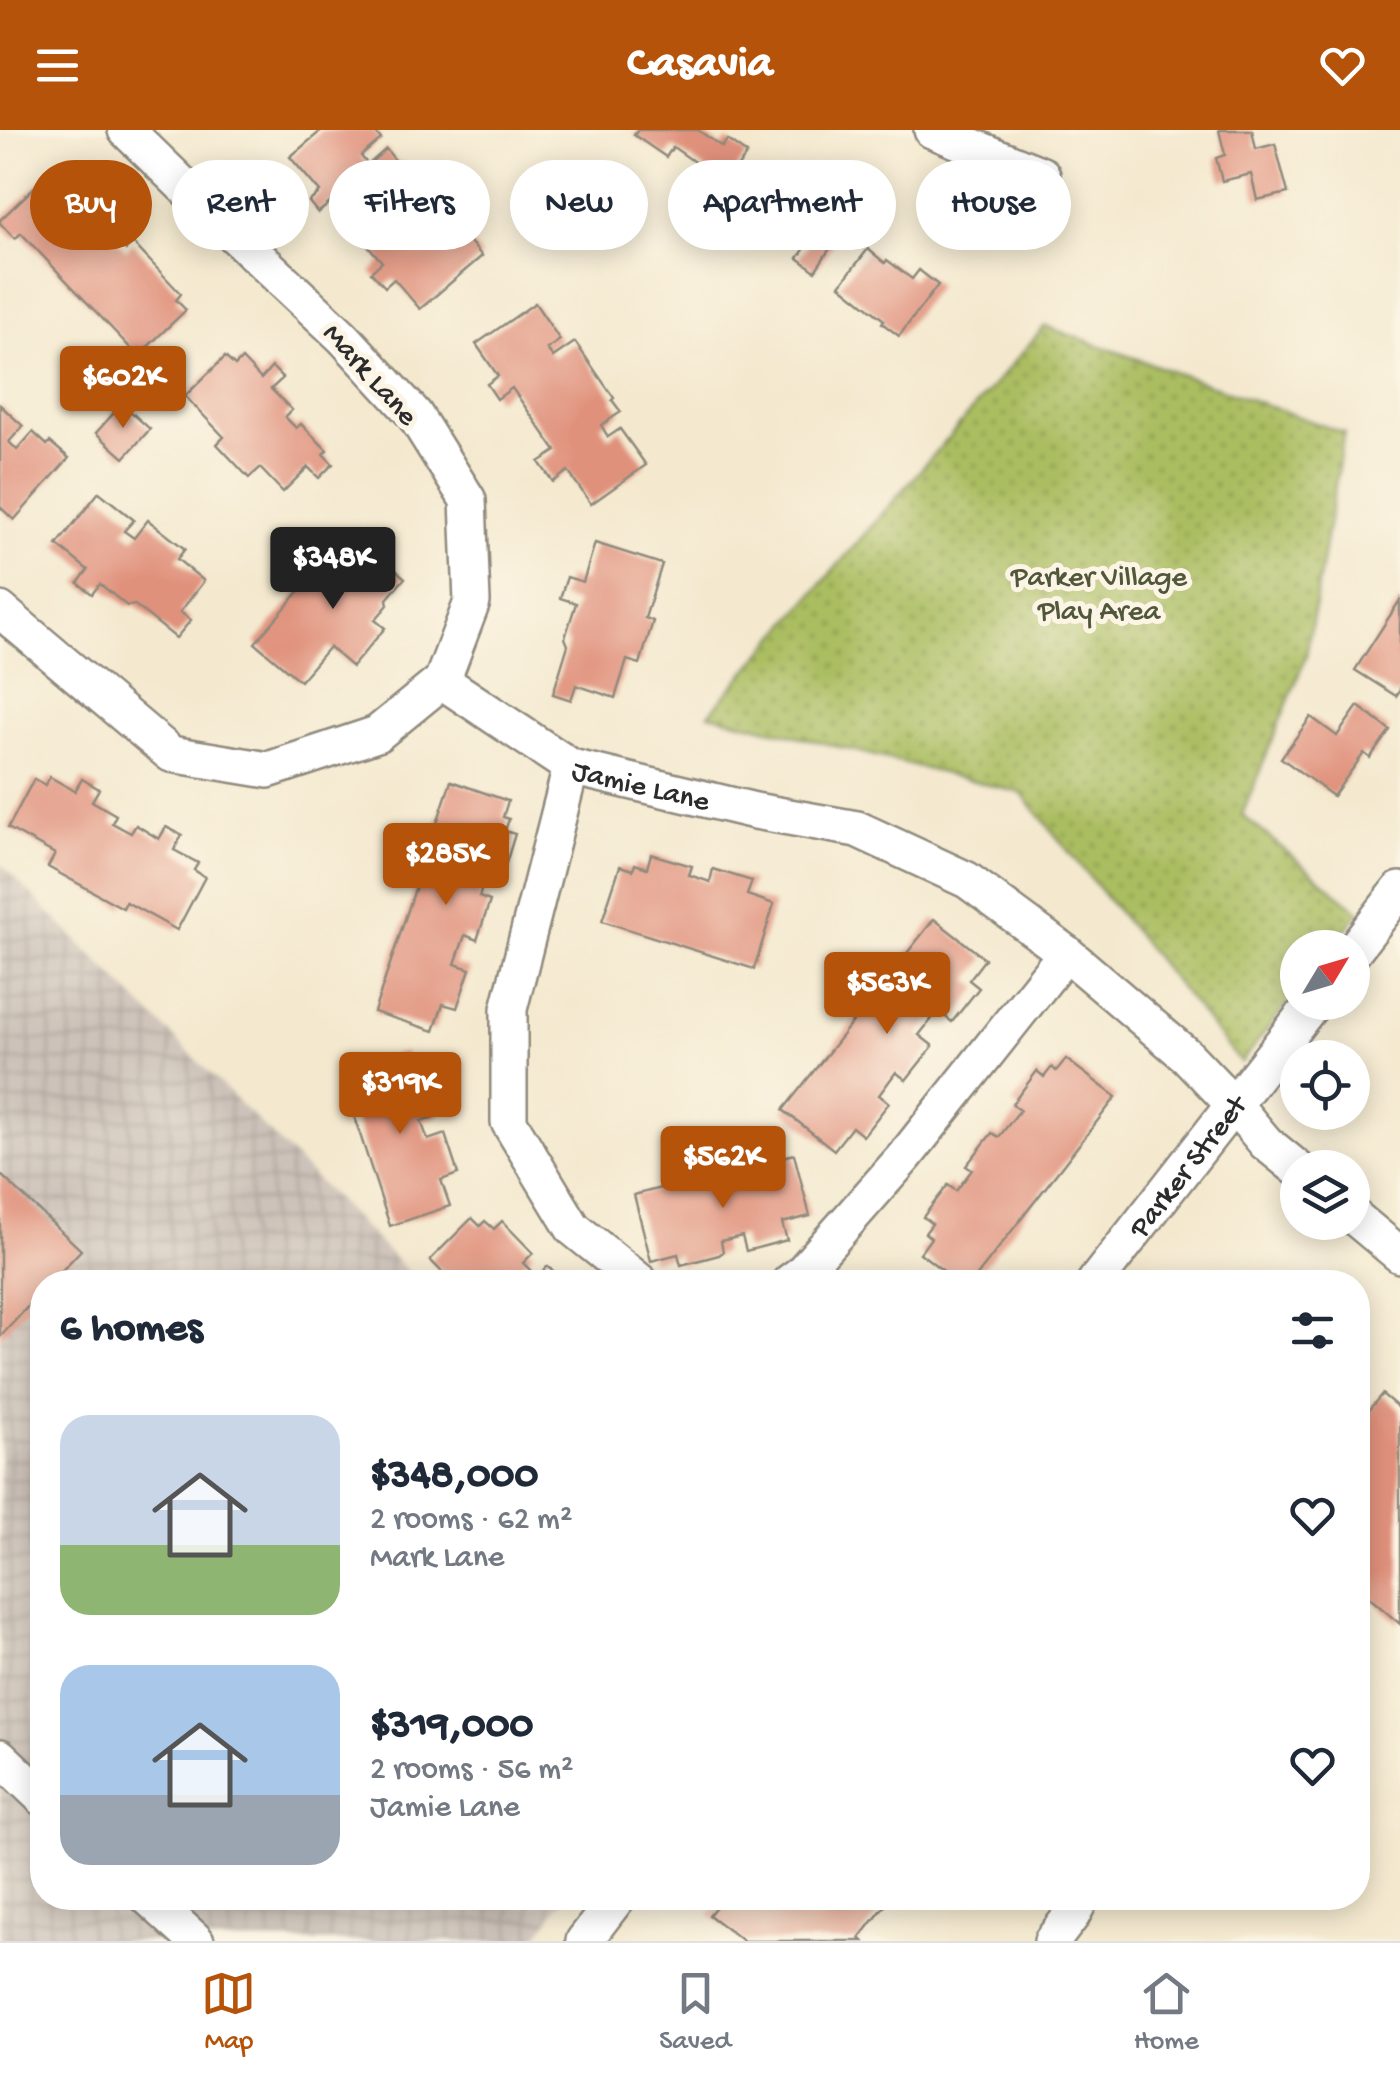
<!DOCTYPE html>
<html lang="en">
<head>
<meta charset="utf-8">
<style>
	body { margin:0; font-family:"Gochi Hand",sans-serif; background:#f6f6f7; color:#1f2937; height:100vh; display:flex; flex-direction:column; font-size:38px; white-space:nowrap }
	* { box-sizing:border-box; margin:0 }
	p { font-size:32px; color:#747a83 }
	.icon { flex:none; width:55px; height:55px; fill:none; stroke:currentColor; stroke-width:2; stroke-linecap:round; stroke-linejoin:round }
	.map { position:relative; flex:1; overflow:hidden }
	.panel { position:absolute; left:30px; top:1140px; width:1340px; height:640px; display:flex; flex-direction:column; background:#fff; border-radius:40px; box-shadow:0 5px 25px #0003 }
	.panel>* { flex:none }
	.guide { position:absolute; left:30px; top:30px; width:1340px; height:90px; display:flex; gap:20px }
	.needle { width:65px; rotate:52deg }
	.buttons { position:absolute; left:1280px; top:800px; display:grid; gap:20px }
	.buttons a { display:grid; place-items:center; width:90px; height:90px; border-radius:50%; background:#fff; box-shadow:0 5px 25px #0003; font-size:50px }
	.price { position:absolute; translate:-50% -85px; padding:0 22px; border-radius:10px; background:#b45309; color:#fff; font-size:32px; line-height:65px; filter:drop-shadow(0 2px 5px #0008) }
	.price::after { content:''; position:absolute; left:50%; top:60px; width:30px; height:22px; margin-left:-15px; background:inherit; clip-path:polygon(0 0,100% 0,50% 100%) }
	.price.current { background:#222; color:#fff }
	ul { padding:0; list-style:none }
	li { display:flex; align-items:center; gap:30px; height:250px; padding:0 30px }
	li span { display:grid; place-items:center; flex:none; width:280px; height:200px; border-radius:30px; color:#555 }
	li>.icon { margin-inline-start:auto }
	span .icon { width:120px; height:120px; fill:#fffc; stroke-width:1 }
	li b { font-size:42px }
	h2 { display:flex; justify-content:space-between; align-items:center; height:120px; padding:0 30px; font-size:42px }
	.chip { padding:0 35px; border-radius:45px; background:#fff; box-shadow:0 5px 25px #0003; font-size:35px; line-height:90px }
	.chip.current { background:#b45309; color:#fff }
	header { display:flex; justify-content:space-between; align-items:center; height:130px; padding:0 30px; background:#b45309; color:#fff; font-size:45px; font-weight:700 }
	.tabs { display:flex; justify-content:space-around; align-items:center; height:140px; border-top:2px solid #e0e1e3; background:#fff; font-size:28px; color:#747a83 }
	.tabs a { display:grid; justify-items:center; gap:5px }
	.tabs .current { color:#b45309 }
	.map>svg:first-child { display:block }
	.industrial { fill:url(#industrial-grid) }
	.park { fill:url(#park-dots); stroke:#6a7446; stroke-width:2.5 }
	.building { fill:#e0917b }
	.lines { fill:none; stroke-linecap:round; stroke-linejoin:round }
	.minor-casing { stroke:#908a7d; stroke-width:40 }
	.minor { stroke:#fff; stroke-width:35 }
	.labels { text-anchor:middle; stroke-width:10; stroke-linejoin:round; paint-order:stroke }
	.street-label { font-size:30px; fill:#2b2b2b; stroke:#fcf5e5 }
	.park-label { font-size:30px; fill:#51573b; stroke:#fcf5e5 }
</style>
</head>
<body>
<header><svg class="icon" aria-label="menu" viewBox="0 0 24 24"><path d="M4 6h16M4 12h16M4 18h16"/></svg>Casavia<svg class="icon" aria-label="heart" viewBox="0 0 24 24"><path d="M12 20l-8-8c-3-5 5-10 8-4 3-6 11-1 8 4z"/></svg></header>
<div class="map">
<svg width="1400" height="1811" viewBox="0 0 1400 1811">
	<defs>
		<pattern id="industrial-grid" width="8" height="8" patternUnits="userSpaceOnUse" patternTransform="scale(2.5)"><rect width="8" height="8" fill="#cdc2b9"/><path d="M0 4h8M4 0v8" fill="none" stroke="#b0a79f"/></pattern>
		<pattern id="park-dots" width="8" height="8" patternUnits="userSpaceOnUse" patternTransform="scale(2.5)"><rect width="8" height="8" fill="#aabd61"/><path d="M2 2h.1M6 6h.1" fill="none" stroke="#8b9a50" stroke-width="1.8" stroke-linecap="round"/></pattern>
	</defs>
	<rect width="100%" height="100%" fill="#fcf5e5"/>
	<filter id="ink" filterUnits="userSpaceOnUse"><feTurbulence type="fractalNoise" baseFrequency=".01" numOctaves="2"/><feDisplacementMap in="SourceGraphic" scale="20" xChannelSelector="R" yChannelSelector="G"/><feConvolveMatrix kernelMatrix="1 2 1 2 8 2 1 2 1" color-interpolation-filters="sRGB"/></filter>
	<filter id="wash" filterUnits="userSpaceOnUse"><feTurbulence type="fractalNoise" baseFrequency=".0048" numOctaves="4" result="noise"/><feDisplacementMap in="SourceGraphic" scale="40" xChannelSelector="R" yChannelSelector="G"/><feGaussianBlur stdDeviation="2.25" result="paint"/><feColorMatrix in="noise" values="0 0 0 0 0 0 0 0 0 0 0 0 0 0 0 0 0 1.4 0 .05"/><feComposite in="paint" operator="in"/></filter>
	<g filter="url(#wash)">
		<rect width="100%" height="100%" fill="#f4e9cf"/>
		<path class="industrial" d="M0,733l418,419h-376v616h523l-32,43h-533z"/>
		<path class="park" d="M1045,196l299,107 -38,224 -64,158 118,97 -28,35 -34,1 -1,43 -56,72 -220,-270 -312,-79z"/>
		<g id="blocks">
			<g class="building">
				<path d="M322,0h51l8,9 -20,17 7,9 18,-16 13,16 3,-3 30,35 -4,4 13,15 -16,14 8,9 20,-17 29,34 -62,53 -26,-30 -9,8 -14,-15 11,-10 -51,-60 -13,11 -9,-11 11,-10 -30,-35z"/>
				<path d="M638,0h60l24,17 5,-7 20,14 -33,47 -20,-13 12,-18 -33,-23 -7,10 -32,-22z"/>
				<path d="M1219,0h33l4,19 19,-5 13,49 -31,7 -6,-26 -29,7 -6,-23 9,-3z"/>
				<path d="M48,44l7,8 8,-8 50,53 -5,4 18,19 7,-7 48,51 -5,6 10,10 -48,46 -117,-123 -6,6 -15,-16v-3z"/>
				<path d="M781,47l20,14 -6,8 8,6 3,-5 20,15 -3,4 18,13 -26,39 -17,-13 10,-14 -29,-21 -13,19 -21,-15z"/>
				<path d="M868,119l17,14 2,-3 25,19 7,-9 19,15 -39,51 -17,-13 2,-3 -44,-35z"/>
				<path d="M535,173l25,37 -13,9 6,8 22,-15 39,56 -2,2 9,12 -20,13 7,12 12,-8 26,36 -55,39 -23,-33 -15,11 -14,-20 17,-11 -44,-63 -15,11 -10,-15 11,-8 -22,-32z"/>
				<path d="M225,227l10,9 7,-7 19,20 11,-12 11,11 -12,11 21,21 -7,7 11,11 5,-4 26,26 -4,4 10,10 -14,14 -11,-11 -25,25 -23,-24 -11,10 -32,-34 7,-7 -39,-41z"/>
				<path d="M122,274l28,25 -26,29 -28,-25z"/>
				<path d="M0,275l23,21 -14,16 8,8 16,-18 14,13 3,-3 19,16 -55,62 -14,-13z"/>
				<path d="M99,362l35,28 -10,11 10,7 14,-18 37,29 -8,10 27,22 -24,31 11,8 -15,18 -41,-33 -8,1 -27,-22 -8,10 -14,-11 10,-13 -31,-25z"/>
				<path d="M359,409l46,39 -18,21 1,6 -13,15 10,8 -33,39 -23,-20 -29,34 -45,-38 77,-90 8,8z"/>
				<path d="M595,413l67,21 -17,54 8,3 -13,43 -13,-4 -12,38 -39,-13 -5,15 -18,-6 15,-49 -3,-7 11,-35 -16,-5 7,-21 16,5z"/>
				<path d="M1400,470v90l-4,6 -41,-26z"/>
				<path d="M1358,576l32,24 -20,28 -6,-5 -31,43 -52,-38 30,-41 26,19z"/>
				<path d="M50,647l25,14 7,-12 17,10 -7,12 24,14 -4,8 19,10 5,-8 23,14 7,-12 16,8 -8,15 24,13 -4,7 11,7 -28,53 -51,-28 -3,6 -75,-41 7,-13 -47,-26 26,-49 11,6z"/>
				<path d="M451,651l57,20 -5,16 6,2 -4,12 10,3 -12,39 -15,-5 -9,29 11,4 -13,39 -12,-5 -10,29 15,5 -13,39 -14,-4 -9,27 -60,-19z"/>
				<path d="M651,724l41,12 -3,9 21,7 3,-13 39,12 -5,14 27,9 -20,65 -152,-48 18,-55 13,4 2,-6 12,4z"/>
				<path d="M934,789l51,40 -16,21 10,8 -27,34 -14,-11 -19,24 14,11 -27,34 -10,-8 -17,23 10,8 -26,33 -11,-9 -18,23 -51,-40z"/>
				<path d="M404,922l8,24 13,-4 14,43 -18,6 7,19 17,-6 13,40 -17,6 9,26 -60,20 -50,-153z"/>
				<path d="M1066,929l50,38 -144,185h-14l-38,-29 11,-15 -6,-5 7,-9 -9,-7 25,-32 8,6 16,-21 -6,-4 26,-33 7,4 21,-27 -8,-6 25,-33 7,6 8,-10 4,4z"/>
				<path d="M794,1024l16,62 -28,7 5,17 -41,11 -4,-15 -21,5 2,11 -4,3 -38,10 -3,-11 -27,7 -17,-66z"/>
				<path d="M0,1044l81,76 -30,32h-9v9l-42,46z"/>
				<path d="M472,1088l8,8 5,-5 9,8 8,-8 31,32 -10,10 14,14 11,-11 17,16h-113l-22,-22z"/>
				<path d="M1382,1264l18,15v215l-42,-36v-165z"/>
				<path d="M723,1768h168l-31,40 3,3h-120l-34,-26z"/>
			</g>
		</g>
	</g>
	<g filter="url(#ink)">
		<use href="#blocks" fill-opacity="0" stroke="#908a7d" stroke-width="2.5"/>
		<g class="lines">
			<g class="minor-casing">
				<g id="minor">
					<path d="M932,0l110,45"/>
					<path d="M0,480l171,144 97,16 109,-36 65,-53 30,-79 -4,-102 -54,-86 -71,-77 -117,-110 -100,-97"/>
					<path d="M442,551l129,86"/>
					<path d="M1352,822l48,-62"/>
					<path d="M1352,1085l48,40"/>
					<path id="s1" d="M640,1152l-67,-54 -64,-106v-113l62,-242 184,44 102,18 110,51 99,73 121,103 48,50 31,37 32,26"/>
					<path d="M790,1152l11,-8 105,-119 160,-202"/>
					<path id="s2" d="M1095,1152l219,-280"/>
					<path d="M0,1627l42,40"/>
					<path d="M149,1768l47,43"/>
					<path d="M584,1811l33,-43"/>
					<path d="M1052,1811l20,-26 9,-17"/>
				</g>
			</g>
			<use href="#minor" class="minor"/>
		</g>
	</g>
	<g class="labels">
		<g class="street-label">
			<text transform="translate(372 243) rotate(48)" y="10">Mark Lane</text>
			<text dy="10" stroke="none"><textPath href="#s1" startOffset="645">Jamie Lane</textPath></text>
			<text dy="10" stroke="none"><textPath href="#s2" startOffset="148">Parker Street</textPath></text>
		</g>
		<g class="park-label">
			<text x="1099" y="455">Parker Village<tspan x="1099" dy="34">Play Area</tspan></text>
		</g>
	</g>
</svg>
<div class="buttons">
<a><svg class="needle" viewBox="-14 -14 28 28"><path d="M0-13l5 13h-10z" fill="#e53935"/><path d="M0 13l5-13h-10z" fill="#747a83"/></svg></a>
<a><svg class="icon" aria-label="locate" viewBox="0 0 24 24"><circle cx="12" cy="12" r="6"/><path d="M12 2v4M12 18v4M2 12h4M18 12h4"/></svg></a>
<a><svg class="icon" aria-label="layers" viewBox="0 0 24 24"><path d="M12 4l9 5-9 5-9-5zM3 14l9 5 9-5"/></svg></a>
</div>
<b class="price" style="left:123px;top:301px">$602K</b>
<b class="price current" style="left:333px;top:482px">$348K</b>
<b class="price" style="left:446px;top:778px">$285K</b>
<b class="price" style="left:887px;top:907px">$563K</b>
<b class="price" style="left:400px;top:1007px">$319K</b>
<b class="price" style="left:723px;top:1081px">$562K</b>
<div class="guide">
<a class="chip current">Buy</a>
<a class="chip">Rent</a>
<a class="chip">Filters</a>
<a class="chip">New</a>
<a class="chip">Apartment</a>
<a class="chip">House</a>
</div>
<section class="panel">
<h2>6 homes<svg class="icon" aria-label="filters" viewBox="0 0 24 24"><path d="M4 7h16M4 17h16"/><circle cx="9" cy="7" r="2"/><circle cx="15" cy="17" r="2"/></svg></h2>
<ul>
<li><span style="background:linear-gradient(#c9d6e8 65%,#8fb573 0)"><svg class="icon" aria-label="home" viewBox="0 0 24 24"><path d="M3 11l9-7 9 7M6 9v11h12V9"/></svg></span><div><b>$348,000</b><p>2 rooms · 62 m²</p><p>Mark Lane</p></div><svg class="icon" aria-label="heart" viewBox="0 0 24 24"><path d="M12 20l-8-8c-3-5 5-10 8-4 3-6 11-1 8 4z"/></svg></li>
<li><span style="background:linear-gradient(#a9c7e8 65%,#9aa5b1 0)"><svg class="icon" aria-label="home" viewBox="0 0 24 24"><path d="M3 11l9-7 9 7M6 9v11h12V9"/></svg></span><div><b>$319,000</b><p>2 rooms · 56 m²</p><p>Jamie Lane</p></div><svg class="icon" aria-label="heart" viewBox="0 0 24 24"><path d="M12 20l-8-8c-3-5 5-10 8-4 3-6 11-1 8 4z"/></svg></li>
</ul>
</section>
</div>
<nav class="tabs">
<a class="current"><svg class="icon" aria-label="map" viewBox="0 0 24 24"><path d="M3 6l6-2 6 2 6-2v14l-6 2-6-2-6 2zM9 4v14M15 6v14"/></svg>Map</a>
<a><svg class="icon" aria-label="saved" viewBox="0 0 24 24"><path d="M7 4h10v16l-5-4-5 4z"/></svg>Saved</a>
<a><svg class="icon" aria-label="home" viewBox="0 0 24 24"><path d="M3 11l9-7 9 7M6 9v11h12V9"/></svg>Home</a>
</nav>
</body>
</html>
